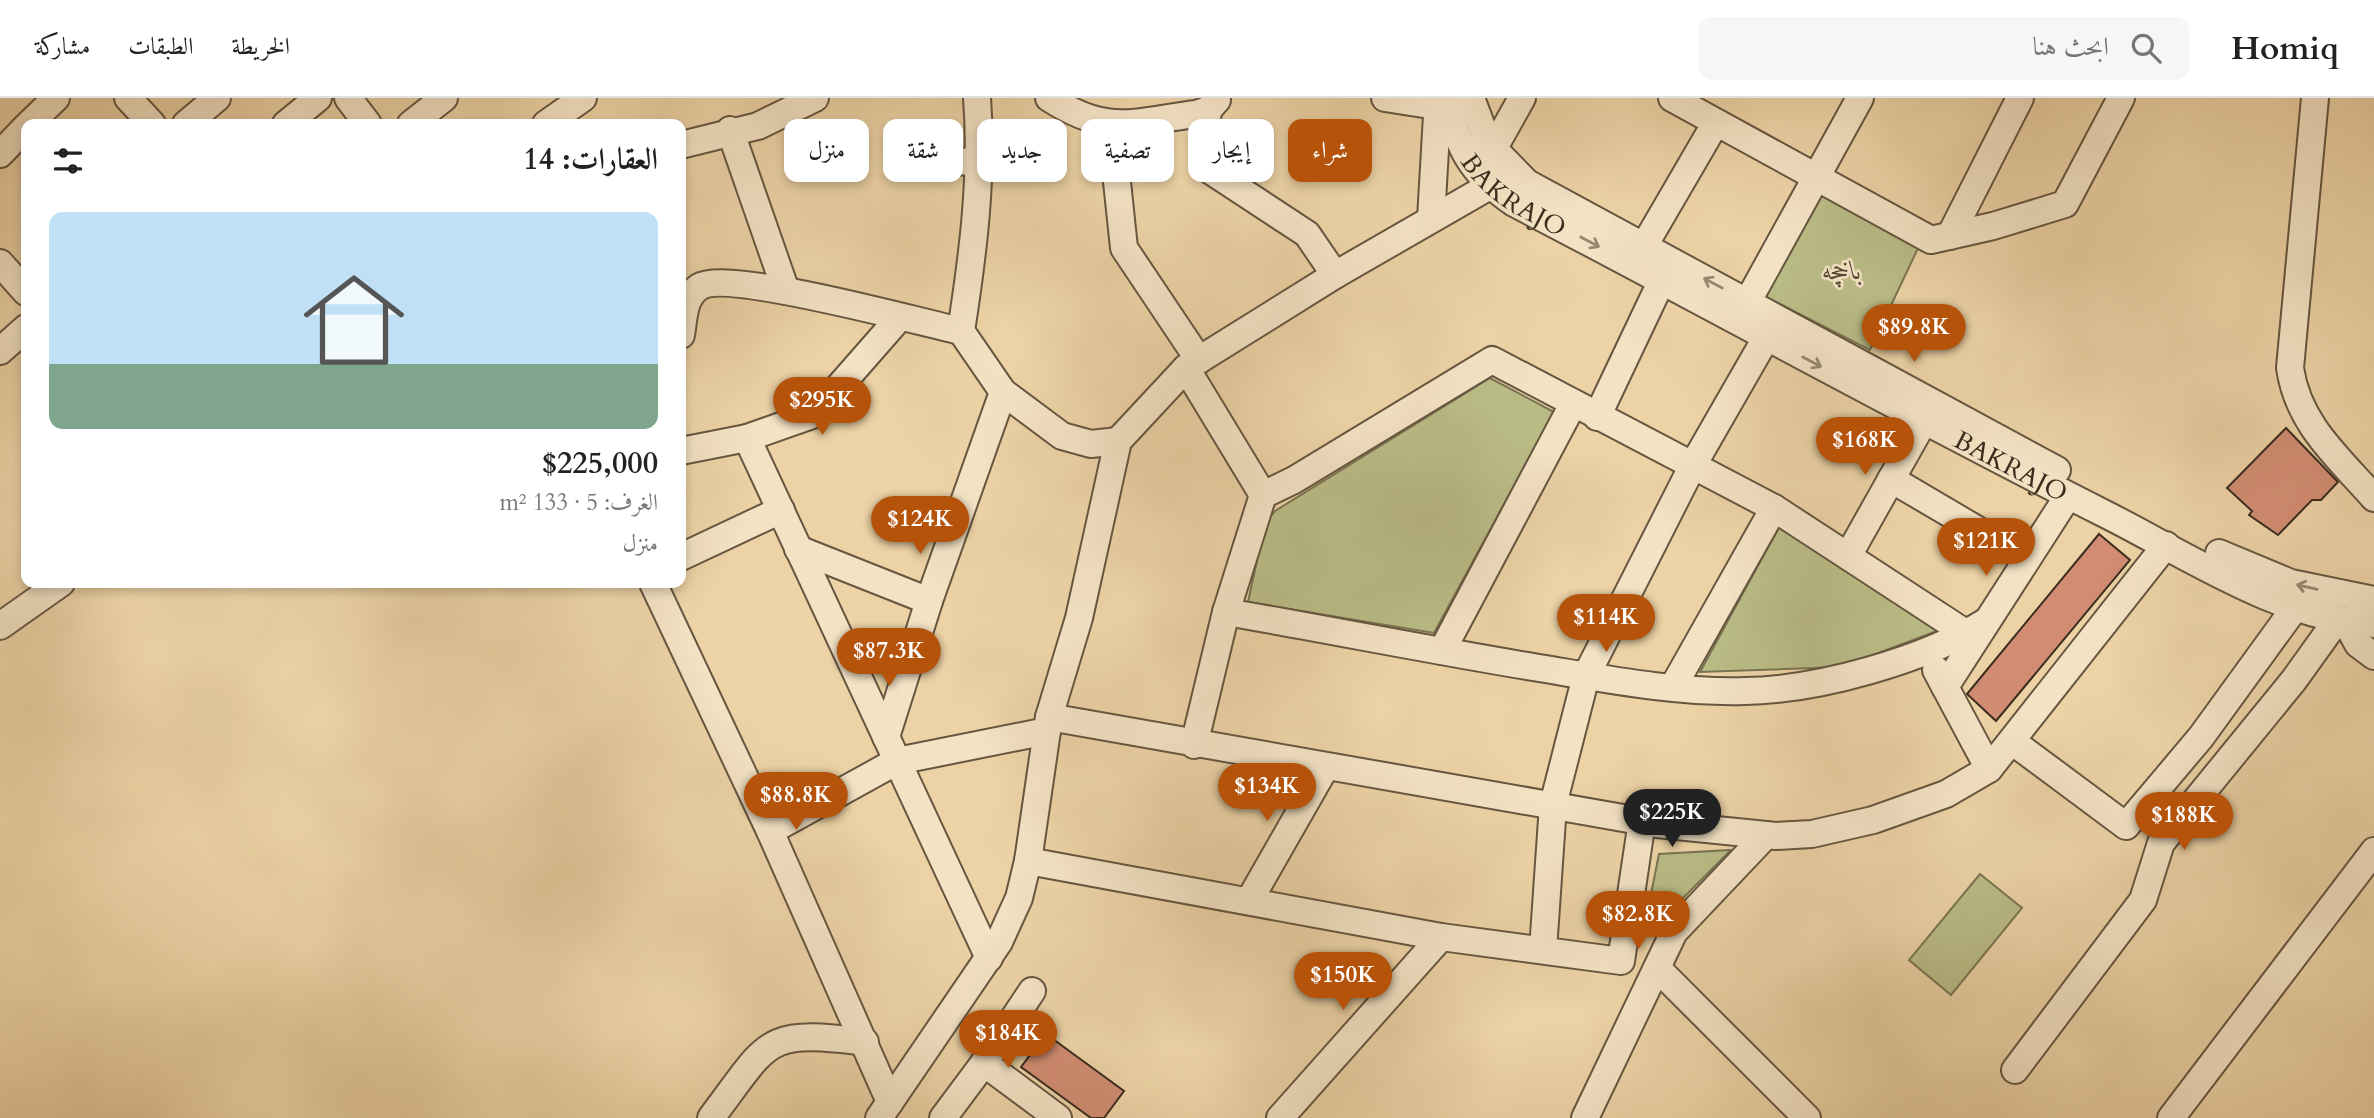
<!DOCTYPE html>
<html lang="ar">
<head>
<meta charset="utf-8">
<style>
	body { margin:0; font-family:Cardo,Amiri,serif; background:#f6f6f6; color:#222; direction:rtl; height:100vh; display:flex; flex-direction:column; font-size:26px; white-space:nowrap }
	* { box-sizing:border-box; margin:0 }
	p { font-size:23px; color:#767676 }
	.icon { flex:none; width:38px; height:38px; fill:none; stroke:currentColor; stroke-width:2; stroke-linecap:round; stroke-linejoin:round }
	.map { position:relative; flex:1; overflow:hidden; direction:ltr }
	.sheet { position:absolute; left:21px; top:21px; width:665px; height:469px; display:flex; flex-direction:column; background:#fff; border-radius:14px; box-shadow:0 4px 10px #0003; direction:rtl }
	.sheet>* { flex:none }
	.hud { position:absolute; left:707px; top:21px; width:665px; height:63px; direction:rtl; display:flex; gap:14px }
	.price { position:absolute; translate:-50% -60px; padding:0 16px; border-radius:24px; background:#b45309; color:#fff; font-size:23px; line-height:46px; filter:drop-shadow(0 2px 4px #0008) }
	.price::after { content:''; position:absolute; left:50%; top:42px; width:21px; height:16px; margin-left:-10px; background:inherit; clip-path:polygon(0 0,100% 0,50% 100%) }
	.price.current { background:#222; color:#fff }
	ul { padding:0; list-style:none }
	li { display:grid; align-content:center; gap:14px; height:371px; padding:0 28px }
	li span { display:grid; place-items:center; height:217px; border-radius:14px; color:#555 }
	li>.icon { margin-inline-start:auto }
	span .icon { width:126px; height:126px; fill:#fffc; stroke-width:1 }
	li b { font-size:30px }
	h2 { display:flex; justify-content:space-between; align-items:center; height:84px; padding:0 28px; font-size:30px }
	.pill { padding:0 24px; border-radius:14px; background:#fff; box-shadow:0 4px 10px #0003; font-size:24px; line-height:63px }
	.pill.current { background:#b45309; color:#fff }
	header { display:flex; align-items:center; gap:42px; box-sizing:border-box; height:98px; padding:0 35px; background:#fff; border-bottom:2px solid #e0e0e0 }
	header strong { font-size:33px }
	nav { display:flex; gap:38px; margin-inline-start:auto; font-size:24px }
	.search { width:490px; height:63px; background:#f6f6f6; display:flex; align-items:center; gap:18px; box-sizing:border-box; padding:0 24px; border-radius:14px; color:#767676; font-size:26px }
	.map>svg:first-child { display:block }
	.green { fill:#b9bb85; stroke:#7a7452; stroke-width:2 }
	.building { fill:#d18c73; stroke:#3a2d1e; stroke-width:2 }
	.lines { fill:none; stroke-linecap:round; stroke-linejoin:round }
	.minor-casing { stroke:#665640; stroke-width:30 }
	.minor { stroke:#f3e2c4; stroke-width:26 }
	.oneway { stroke:#968871 }
	.labels { text-anchor:middle; stroke-width:5; stroke-linejoin:round; paint-order:stroke }
	.street-label { font-size:26px; fill:#3a2d1e; stroke:#f3e2c4 }
	.park-label { font-size:26px; font-style:italic; fill:#534933; stroke:#f3e2c4 }
</style>
</head>
<body>
<header>
<strong>Homiq</strong>
<div class="search"><svg class="icon" aria-label="search" viewBox="0 0 24 24"><circle cx="10" cy="10" r="6"/><path d="M15 15l6 6"/></svg>ابحث هنا</div>
<nav><a>الخريطة</a><a>الطبقات</a><a>مشاركة</a></nav>
</header>
<div class="map">
<svg width="2374" height="1020" viewBox="0 0 2374 1020">
	<rect width="100%" height="100%" fill="#ecd2a5"/>
	<filter id="stains"><feTurbulence type="fractalNoise" baseFrequency=".00286" numOctaves="4"/><feColorMatrix values="0 0 0 0 .2 0 0 0 0 .09 0 0 0 0 .02 0 0 0 .5 -.17"/></filter>
	<radialGradient id="worn" r=".72"><stop offset=".6" stop-color="#630" stop-opacity="0"/><stop offset="1" stop-color="#630" stop-opacity=".3"/></radialGradient>
	<g class="green">
		<path d="M1817,91l102,57 -49,104 -106,-54z"/>
		<path d="M1490,280l64,34 -120,221 -186,-31 17,-78 10,-13z"/>
		<path d="M1779,429l158,104 -96,36 -141,5z"/>
		<path d="M1731,752l-89,89 17,-85z"/>
		<path d="M1980,776l42,34 -71,87 -42,-35z"/>
	</g>
	<g class="building">
		<path d="M2286,330l52,54 -17,18h-9l-34,35 -29,-20 3,-4 -25,-23z"/>
		<path d="M2099,436l31,26 -134,161 -29,-27z"/>
		<path d="M1046,936l78,57 -20,27h-13l-70,-51z"/>
	</g>
	<g class="lines">
		<g class="minor-casing">
			<g id="minor">
				<path d="M128,0l24,26"/>
				<path d="M348,0l20,26"/>
				<path d="M977,0c6,78 -4,156 -16,233l42,61 59,44 29,8 27,-3"/>
				<path d="M1049,0c59,38 82,24 147,16l12,-4 9,-10"/>
				<path d="M1385,0l64,10"/>
				<path id="s1" d="M1446,0c12,49 25,76 68,105 198,103 394,212 593,312 85,43 171,102 267,109"/>
				<path d="M1471,0l17,45 39,40 530,287"/>
				<path d="M1672,0l259,142 62,-14 72,-22 56,-106"/>
				<path d="M2315,0l-25,270c8,56 48,89 84,130"/>
				<path d="M1208,12l-5,46 5,13 99,65 28,41"/>
				<path d="M29,26l27,-26"/>
				<path d="M186,26l31,-26"/>
				<path d="M286,26l32,-26"/>
				<path d="M411,26l33,-26"/>
				<path d="M546,26l37,-26"/>
				<path d="M1111,27l13,123 75,112"/>
				<path d="M730,32l56,161"/>
				<path d="M681,47l77,-19 57,-28"/>
				<path d="M0,56l26,-27"/>
				<path d="M921,65l58,-2"/>
				<path d="M1485,66l37,-66"/>
				<path d="M1431,121l7,-121"/>
				<path d="M1950,138l70,-138"/>
				<path d="M1644,148l71,-122"/>
				<path d="M0,165l26,29"/>
				<path d="M1748,203l112,-203"/>
				<path d="M681,237c3,-17 2,-37 18,-48 29,-18 220,35 262,44"/>
				<path d="M0,253l26,-23"/>
				<path d="M1186,270l77,127"/>
				<path d="M1597,319l65,-137"/>
				<path d="M747,340l242,520"/>
				<path d="M681,353l66,-13 68,-24 85,-97"/>
				<path d="M1891,381l136,80"/>
				<path d="M798,451l131,52"/>
				<path d="M2219,455l72,30 83,17"/>
				<path d="M1848,458l76,-135"/>
				<path d="M681,459l100,-47"/>
				<path d="M653,485l117,248 120,271"/>
				<path d="M1226,514c105,18 209,39 313,56 67,11 138,25 206,23 73,-1 180,-31 242,-70"/>
				<path d="M2346,524l12,22 16,12"/>
				<path d="M0,528l61,-43"/>
				<path d="M1442,553l131,-247"/>
				<path d="M1936,572l53,99"/>
				<path d="M1673,589l101,-179"/>
				<path d="M1945,589l123,-191"/>
				<path d="M1049,619l608,107 119,12 36,-2 61,-14 73,-26 43,-25 177,-224"/>
				<path d="M886,639l43,-136 74,-209"/>
				<path d="M2013,644l113,84 75,-89 93,-128"/>
				<path d="M1194,647l32,-133 37,-117 31,-15 198,-120 282,148 193,126"/>
				<path d="M770,733l127,-70 150,-30"/>
				<path d="M1028,763l413,76 180,24 21,-140"/>
				<path d="M1249,803l76,-133"/>
				<path d="M1543,852l10,-145 33,-129 107,-211 73,-127"/>
				<path d="M1657,870l150,150"/>
				<path d="M984,965l74,55"/>
				<path d="M2015,972l128,-170 18,-57 133,-163 43,-60"/>
				<path d="M711,1020c59,-78 52,-89 154,-76"/>
				<path d="M879,1020l120,-176 20,-44 9,-37 21,-144 30,-99 39,-177 68,-73 149,-93 179,-103"/>
				<path d="M943,1020l41,-55 48,-72"/>
				<path d="M1280,1020l161,-181"/>
				<path d="M1585,1020l89,-186 92,-97"/>
				<path d="M2171,1020l203,-267"/>
			</g>
		</g>
		<use href="#minor" class="minor"/>
	</g>
	<defs><path id="oneway-shaft" d="M-6 0H5M1.5-3L5.5 0L1.5 3" fill="none" stroke-width="1.6" stroke-linecap="round" stroke-linejoin="round" transform="scale(1.75)"/></defs>
	<g class="oneway">
		<use href="#oneway-shaft" transform="translate(1590 144) rotate(28)"/>
		<use href="#oneway-shaft" transform="translate(1713 185) rotate(-152)"/>
		<use href="#oneway-shaft" transform="translate(1812 264) rotate(28)"/>
		<use href="#oneway-shaft" transform="translate(2307 489) rotate(-167)"/>
	</g>
	<g class="labels">
		<g class="street-label">
			<text dy="9" stroke="none"><textPath href="#s1" startOffset="124">BAKRAJO</textPath></text>
			<text dy="9" stroke="none"><textPath href="#s1" startOffset="691">BAKRAJO</textPath></text>
		</g>
		<g class="park-label">
			<text x="1842" y="181">باخچە</text>
		</g>
	</g>
	<rect width="100%" height="100%" filter="url(#stains)"/>
	<rect width="100%" height="100%" fill="url(#worn)"/>
</svg>
<b class="price" style="left:1914px;top:266px">$89.8K</b>
<b class="price" style="left:822px;top:339px">$295K</b>
<b class="price" style="left:1865px;top:379px">$168K</b>
<b class="price" style="left:920px;top:458px">$124K</b>
<b class="price" style="left:1986px;top:480px">$121K</b>
<b class="price" style="left:1606px;top:556px">$114K</b>
<b class="price" style="left:889px;top:590px">$87.3K</b>
<b class="price" style="left:1267px;top:725px">$134K</b>
<b class="price" style="left:796px;top:734px">$88.8K</b>
<b class="price current" style="left:1672px;top:751px">$225K</b>
<b class="price" style="left:2184px;top:754px">$188K</b>
<b class="price" style="left:1638px;top:853px">$82.8K</b>
<b class="price" style="left:1343px;top:914px">$150K</b>
<b class="price" style="left:1008px;top:972px">$184K</b>
<div class="hud">
<a class="pill current">شراء</a>
<a class="pill">إيجار</a>
<a class="pill">تصفية</a>
<a class="pill">جديد</a>
<a class="pill">شقة</a>
<a class="pill">منزل</a>
</div>
<section class="sheet">
<h2>العقارات: 14<svg class="icon" aria-label="filters" viewBox="0 0 24 24"><path d="M4 7h16M4 17h16"/><circle cx="9" cy="7" r="2"/><circle cx="15" cy="17" r="2"/></svg></h2>
<ul>
<li><span style="background:linear-gradient(#bfe0f5 70%,#7fa58c 0)"><svg class="icon" aria-label="home" viewBox="0 0 24 24"><path d="M3 11l9-7 9 7M6 9v11h12V9"/></svg></span><div><b>$225,000</b><p>الغرف: 5 · 133 m²</p><p>منزل</p></div></li>
</ul>
</section>
</div>
</body>
</html>
